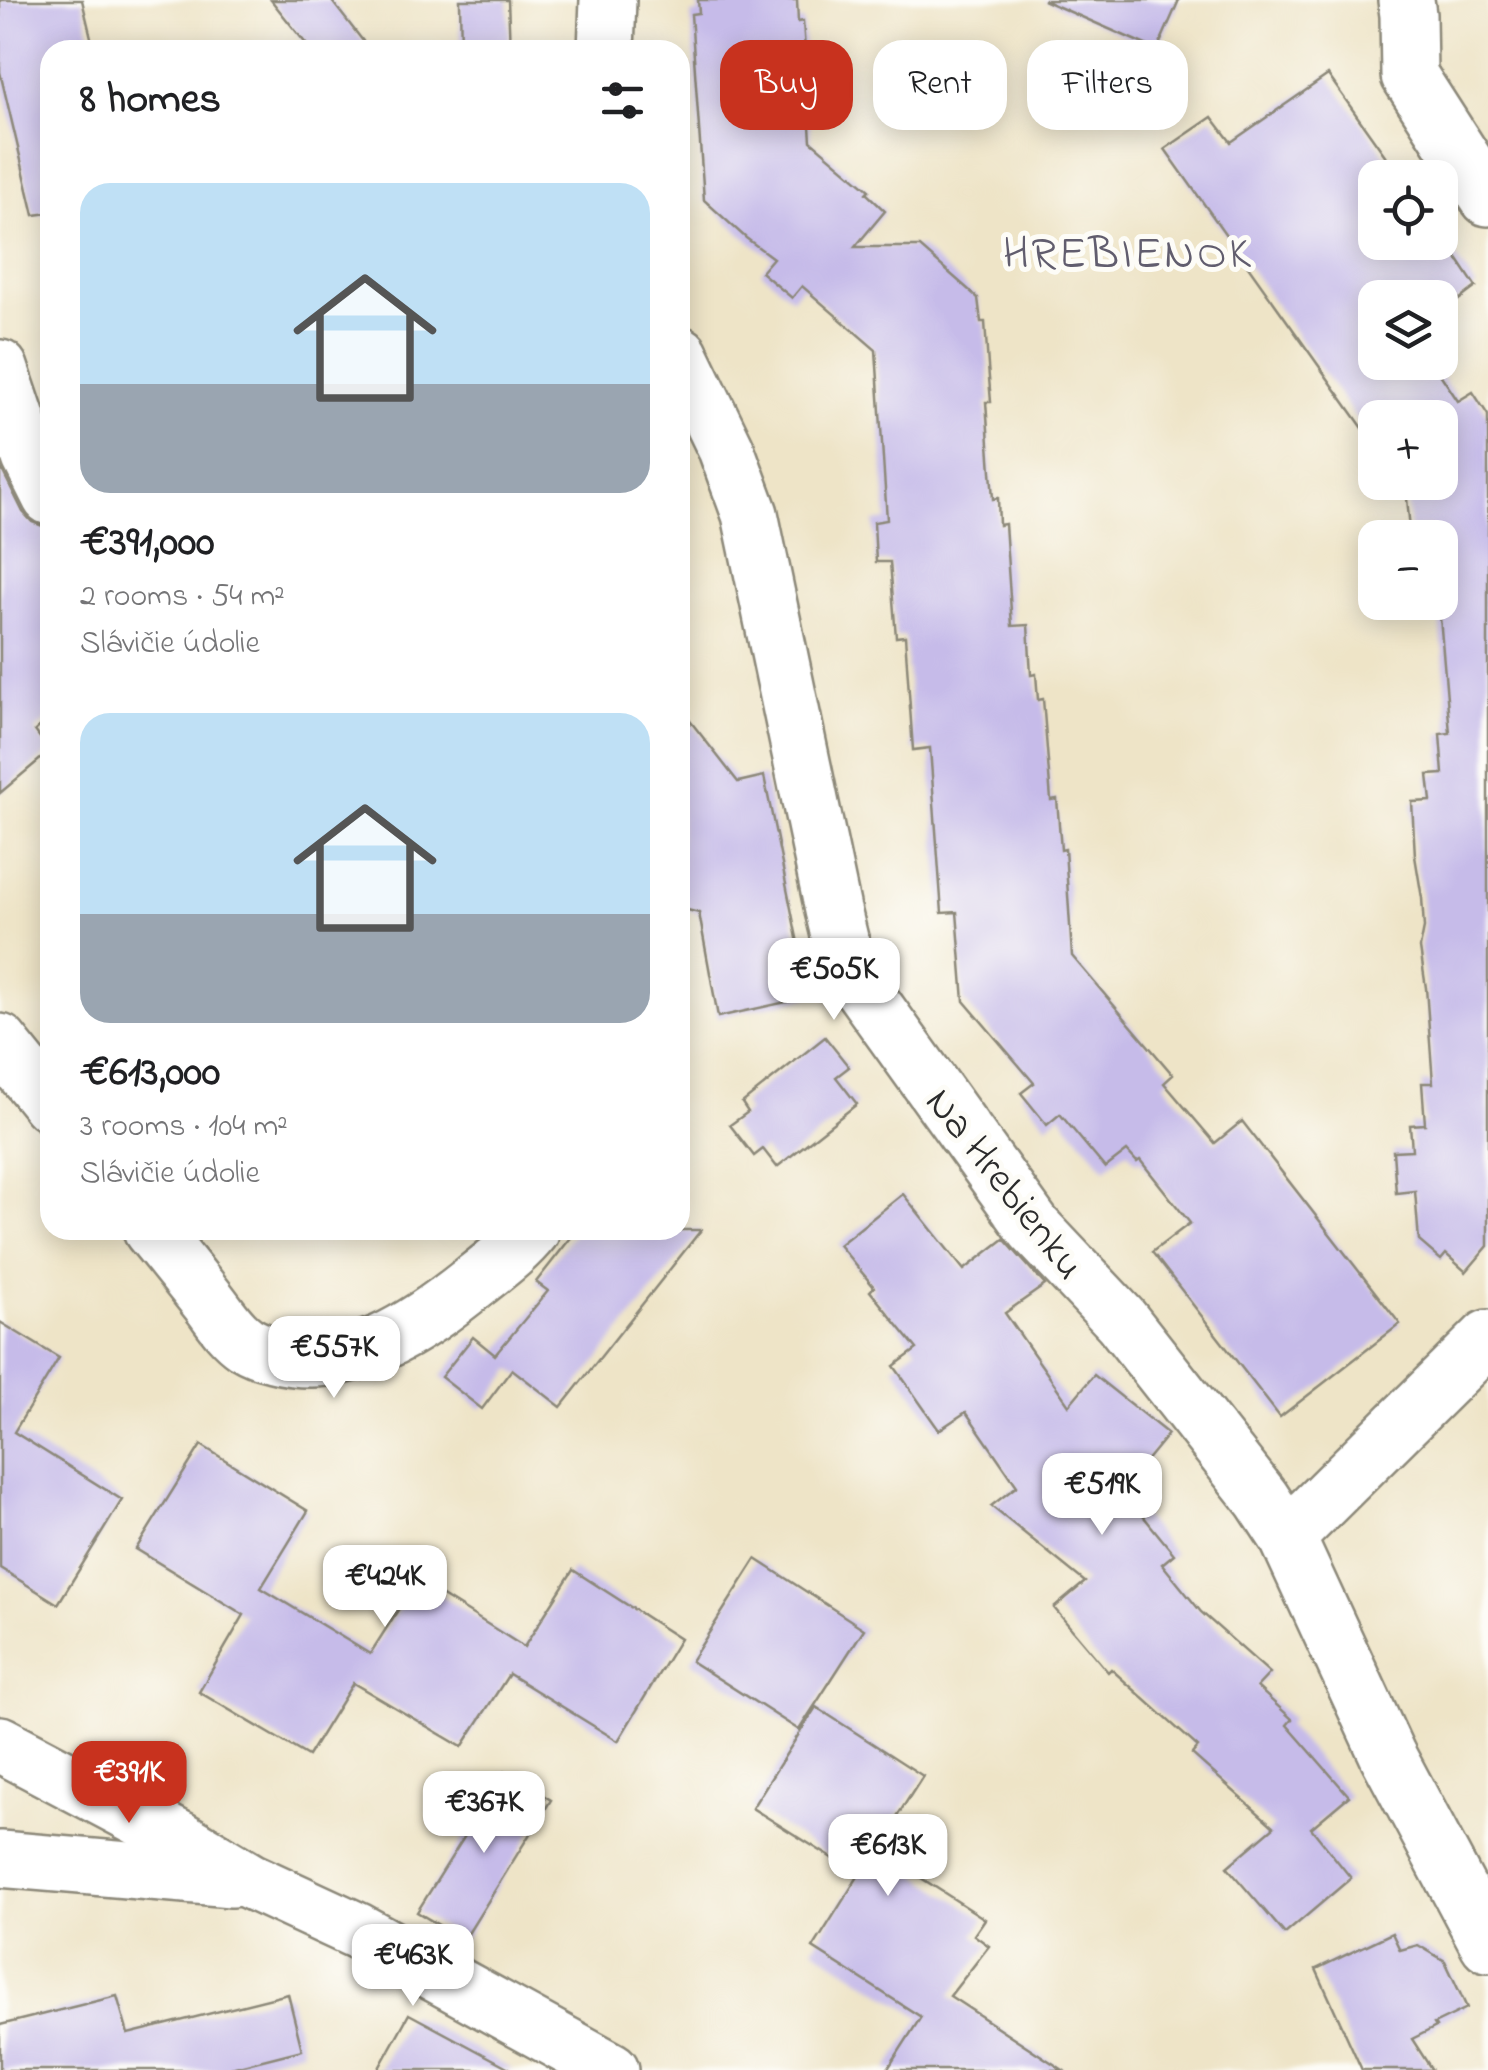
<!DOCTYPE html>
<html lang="en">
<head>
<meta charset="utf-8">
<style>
	body { margin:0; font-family:"Indie Flower",sans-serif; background:#f2f2f2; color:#202124; height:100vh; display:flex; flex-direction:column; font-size:38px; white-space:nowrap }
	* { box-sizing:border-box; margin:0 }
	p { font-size:32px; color:#757577 }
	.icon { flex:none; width:55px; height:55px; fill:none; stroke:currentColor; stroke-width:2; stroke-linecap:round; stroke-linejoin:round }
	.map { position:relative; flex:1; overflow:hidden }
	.side { position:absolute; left:40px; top:40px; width:650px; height:1200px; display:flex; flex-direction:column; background:#fff; border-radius:30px; box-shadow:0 5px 25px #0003 }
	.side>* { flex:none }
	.banner { position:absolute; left:720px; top:40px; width:618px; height:90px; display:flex; gap:20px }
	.fabs { position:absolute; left:1358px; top:160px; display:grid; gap:20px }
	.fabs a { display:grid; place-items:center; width:100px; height:100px; border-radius:20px; background:#fff; box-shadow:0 5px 25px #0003; font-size:50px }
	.price { position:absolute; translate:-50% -85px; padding:0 22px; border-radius:20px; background:#fff; color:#222; font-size:32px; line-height:65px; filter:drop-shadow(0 2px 5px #0008) }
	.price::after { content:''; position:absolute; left:50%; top:60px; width:30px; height:22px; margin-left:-15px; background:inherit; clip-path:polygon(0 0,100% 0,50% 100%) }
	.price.on { background:#c8321e; color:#fff }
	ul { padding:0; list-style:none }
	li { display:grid; align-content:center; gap:20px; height:530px; padding:0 40px }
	li span { display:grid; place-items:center; height:310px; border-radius:30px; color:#555 }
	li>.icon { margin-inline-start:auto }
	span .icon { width:180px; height:180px; fill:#fffc; stroke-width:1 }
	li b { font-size:42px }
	h2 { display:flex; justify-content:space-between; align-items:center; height:120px; padding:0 40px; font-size:42px }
	.tag { padding:0 35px; border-radius:30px; background:#fff; box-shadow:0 5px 25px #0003; font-size:35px; line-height:90px }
	.tag.on { background:#c8321e; color:#fff }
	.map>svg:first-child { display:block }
	.building { fill:#c6bbe9 }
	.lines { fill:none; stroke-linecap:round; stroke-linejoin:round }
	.minor-casing { stroke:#8c8879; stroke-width:60 }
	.minor { stroke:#fff; stroke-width:55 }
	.labels { text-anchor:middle; stroke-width:10; stroke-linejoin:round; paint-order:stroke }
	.street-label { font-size:42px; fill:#2b2b2b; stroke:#fdfcf7 }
	.neighbourhood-label { font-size:45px; letter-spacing:2.5px; fill:#615d6e; stroke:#fdfcf7 }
</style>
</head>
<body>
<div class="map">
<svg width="1488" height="2070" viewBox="0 0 1488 2070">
	<rect width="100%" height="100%" fill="#fdfcf7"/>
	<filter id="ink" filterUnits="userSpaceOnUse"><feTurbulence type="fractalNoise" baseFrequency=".01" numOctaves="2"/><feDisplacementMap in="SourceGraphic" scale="20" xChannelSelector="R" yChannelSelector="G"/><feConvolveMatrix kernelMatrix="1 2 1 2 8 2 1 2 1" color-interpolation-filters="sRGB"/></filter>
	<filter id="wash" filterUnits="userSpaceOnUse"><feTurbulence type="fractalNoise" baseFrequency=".0048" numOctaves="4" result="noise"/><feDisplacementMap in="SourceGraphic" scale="40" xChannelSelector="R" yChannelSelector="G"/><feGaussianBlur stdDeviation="2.25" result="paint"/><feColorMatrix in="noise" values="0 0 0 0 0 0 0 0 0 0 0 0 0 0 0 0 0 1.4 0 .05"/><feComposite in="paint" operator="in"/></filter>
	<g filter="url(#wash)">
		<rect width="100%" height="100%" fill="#eee4c7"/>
		<g id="blocks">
			<g class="building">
				<path d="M0,0h82l12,50h-44v163l-16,2 -34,-143z"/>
				<path d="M271,0h60l39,50h-59z"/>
				<path d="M460,0h48l2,50h-49z"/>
				<path d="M698,0h99l1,22 5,-1 8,120 58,49 -3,3 19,18 -30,36h65l58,51 3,24h4l3,44 3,36h-5l7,97 5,-1 1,27 6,-1 7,102 16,-1 3,50 5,-1 2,26 5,-1 8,101 6,-1 4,51 4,-1 7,107 101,119 -9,8 51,60 27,-22 158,203 -120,93 -128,-165 38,-29 -50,-63 -3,2 -10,-11 -22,17 -45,-54 -13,11 -26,-32 13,-10 -70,-82 -7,-89 -15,1 -12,-165 -17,2 -8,-114 -9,1 -6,-75h-14l-2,-40 13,-2 -11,-170 -74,-64 -10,12 -31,-26 12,-14 -27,-20 -42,-38 -13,-186 8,-1z"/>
				<path d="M1043,0h136l-22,50z"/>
				<path d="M1328,75l73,103h-26v64h65v-9l36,54 -36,27v-16h-65v64h57l26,39 15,-9 15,23v831l-22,26 -20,-18 -5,6 -22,-19 -4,-50 -19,2 -3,-42 19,-1 -2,-25 15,-1 -3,-41h11l-7,-95 -6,-40 4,-20 -2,-30 -7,-42 -3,-54 19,-1 -3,-26 15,-1 -3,-40 10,-1 -10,-116v-79h-7l-1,-12 -22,3 -4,-41 -3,-6h37v-64h-65v27l-210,-296 47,-32 19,25z"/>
				<path d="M0,466l23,46 9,10 16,6 2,3v186l-15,14 15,20 -50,42z"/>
				<path d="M680,708l58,74 26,-6 45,221 -91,20 -19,-104 -19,-5z"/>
				<path d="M825,1037l24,30 -13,10 21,27 -80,63 -14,-18 -9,7 -24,-31 18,-13 -6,-9z"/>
				<path d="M903,1194l61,76 40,-31 41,46 -40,28 64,92 25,-30 74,59 -46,56 52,64 -12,10 39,48 69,61 -13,14 35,32 -5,6 62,71 -38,32 40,50 -66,56 -58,-67 47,-40 -82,-73 6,-7 -87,-78 -3,3 -54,-64 31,-26 -94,-76 26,-20 -51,-74 -27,18 -45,-64 23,-17 -47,-58 4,-4 -35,-42z"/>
				<path d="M577,1230h124l-140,177 -49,-38 -30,40 -41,-32 32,-40 22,18 53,-64 -12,-9z"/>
				<path d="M0,1322l59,36 -45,74 108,68 -64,104 -58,-36z"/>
				<path d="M201,1445l107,66 -47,77 109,66 47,-74 107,67 49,-77 107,69 -62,102 -109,-67 -47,73 -109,-64 -45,73 -109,-64 45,-77 -108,-66z"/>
				<path d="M756,1559l108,70 -65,101 -108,-69z"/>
				<path d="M816,1707l107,69 -47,73 109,70 -11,16 15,11 -39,50 113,74h-176l34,-53 -108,-69 46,-73 -107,-67z"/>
				<path d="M505,1772l46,28 -87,140 -47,-28z"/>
				<path d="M1392,1933l8,17 18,-5 27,16 22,47 -33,16 2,3 -24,12 20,31h-70l-46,-101z"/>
				<path d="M288,1994l14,56 -79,20h-223v-45l117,-29 11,38z"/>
				<path d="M409,2014l104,56h-135z"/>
			</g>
		</g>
	</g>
	<g filter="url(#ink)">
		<use href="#blocks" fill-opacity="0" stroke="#8c8879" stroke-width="2.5"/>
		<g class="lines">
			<g class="minor-casing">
				<g id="minor">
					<path d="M1406,0l2,15 1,60 79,123"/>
					<path d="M606,50l2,-50"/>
					<path d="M680,354l46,95 24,65 83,396 8,33 16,39 177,246 87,92 141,179 25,38 101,219 100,188"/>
					<path d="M0,368l30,89 20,40"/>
					<path d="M0,1042l50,62"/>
					<path d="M151,1230c20,24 39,48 58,72 11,14 21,31 36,41 8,5 19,9 28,11 77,21 145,-27 202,-73 20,-16 41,-31 57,-51"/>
					<path d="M1287,1537l201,-199"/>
					<path d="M0,1744l180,95 70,42 108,50 253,139"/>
					<path d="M0,1859l232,20"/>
				</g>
			</g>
			<use href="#minor" class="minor"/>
		</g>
	</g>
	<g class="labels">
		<g class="street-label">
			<text transform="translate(1007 1182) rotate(52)" y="15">Na Hrebienku</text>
		</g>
		<g class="neighbourhood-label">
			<text x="1128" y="267">HREBIENOK</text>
		</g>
	</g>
</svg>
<div class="fabs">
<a><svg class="icon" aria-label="locate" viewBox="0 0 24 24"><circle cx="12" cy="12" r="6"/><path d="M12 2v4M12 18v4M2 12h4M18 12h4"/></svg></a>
<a><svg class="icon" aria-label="layers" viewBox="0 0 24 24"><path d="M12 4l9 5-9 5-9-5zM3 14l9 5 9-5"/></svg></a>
<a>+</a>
<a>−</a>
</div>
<b class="price" style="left:834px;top:1023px">€505K</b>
<b class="price" style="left:334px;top:1401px">€557K</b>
<b class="price" style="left:1102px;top:1538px">€519K</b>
<b class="price" style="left:385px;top:1630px">€424K</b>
<b class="price on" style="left:129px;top:1826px">€391K</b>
<b class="price" style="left:484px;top:1856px">€367K</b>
<b class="price" style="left:888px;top:1899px">€613K</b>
<b class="price" style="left:413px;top:2009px">€463K</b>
<div class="banner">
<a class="tag on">Buy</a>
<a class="tag">Rent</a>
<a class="tag">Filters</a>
</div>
<section class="side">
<h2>8 homes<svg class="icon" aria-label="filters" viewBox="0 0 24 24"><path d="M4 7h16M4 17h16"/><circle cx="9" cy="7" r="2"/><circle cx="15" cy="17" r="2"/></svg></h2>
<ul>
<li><span style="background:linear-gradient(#bfe0f5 65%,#9aa5b1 0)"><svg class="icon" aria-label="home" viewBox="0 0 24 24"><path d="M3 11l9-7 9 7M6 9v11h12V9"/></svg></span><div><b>€391,000</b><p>2 rooms · 54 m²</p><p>Slávičie údolie</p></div></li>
<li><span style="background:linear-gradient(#bfe0f5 65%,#9aa5b1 0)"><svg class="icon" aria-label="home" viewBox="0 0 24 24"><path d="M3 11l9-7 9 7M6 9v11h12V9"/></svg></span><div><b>€613,000</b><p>3 rooms · 104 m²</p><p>Slávičie údolie</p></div></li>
</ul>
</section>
</div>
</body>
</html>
